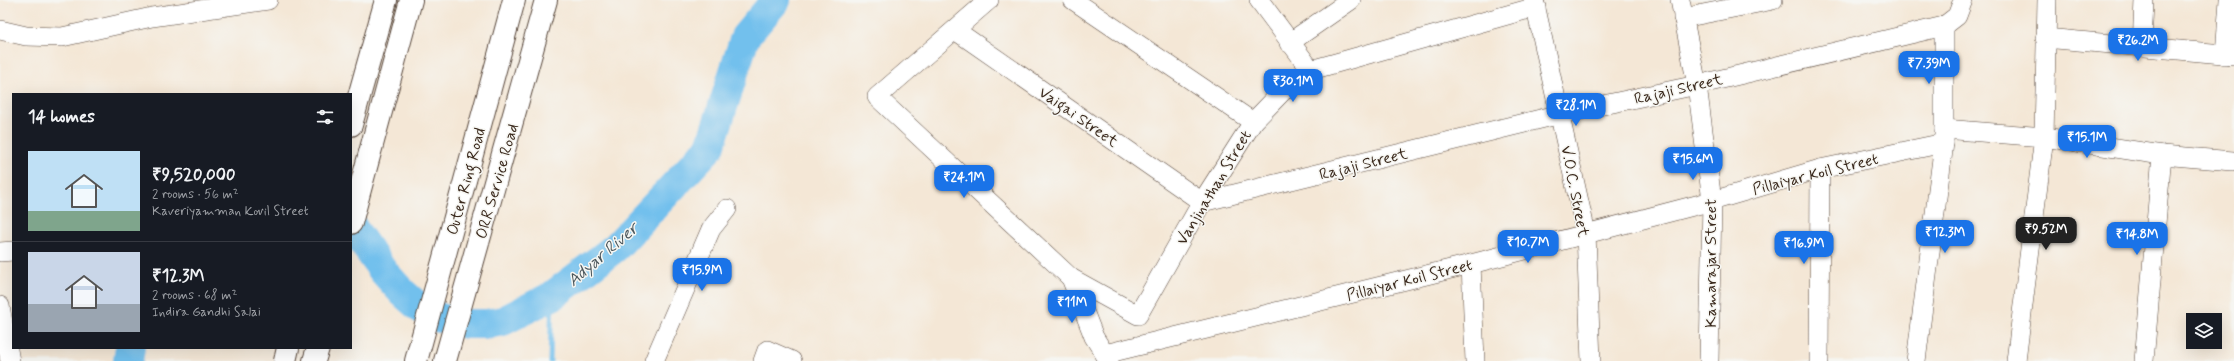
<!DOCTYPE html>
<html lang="en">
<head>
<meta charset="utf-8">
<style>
	body { margin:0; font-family:Mynerve,sans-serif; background:#242831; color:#f1f3f6; height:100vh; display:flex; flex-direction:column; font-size:15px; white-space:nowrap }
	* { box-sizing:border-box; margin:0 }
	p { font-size:13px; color:#9ea1a6 }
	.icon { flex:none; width:22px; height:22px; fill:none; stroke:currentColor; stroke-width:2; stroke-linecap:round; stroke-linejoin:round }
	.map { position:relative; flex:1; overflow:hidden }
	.details { position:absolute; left:12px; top:93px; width:340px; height:256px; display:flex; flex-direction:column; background:#171b24; border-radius:0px; box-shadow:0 4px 16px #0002 }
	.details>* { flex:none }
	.buttons { position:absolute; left:2186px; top:313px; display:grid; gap:8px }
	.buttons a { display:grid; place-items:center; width:36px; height:36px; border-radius:0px; background:#171b24; box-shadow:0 4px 16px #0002; font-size:20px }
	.price { position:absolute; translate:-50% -34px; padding:0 9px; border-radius:8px; background:#1a73e8; color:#fff; font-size:13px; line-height:26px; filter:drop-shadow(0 1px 2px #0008) }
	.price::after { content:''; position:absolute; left:50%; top:24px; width:12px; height:9px; margin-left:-6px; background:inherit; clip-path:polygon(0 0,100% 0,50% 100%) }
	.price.active { background:#222; color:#fff }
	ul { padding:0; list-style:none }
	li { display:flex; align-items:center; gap:12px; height:100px; padding:0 16px }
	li+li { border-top:1px solid #363941 }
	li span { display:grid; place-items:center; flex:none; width:112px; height:80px; border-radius:0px; color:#555 }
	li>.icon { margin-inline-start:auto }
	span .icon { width:48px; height:48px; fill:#fffc; stroke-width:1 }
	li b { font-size:17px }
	h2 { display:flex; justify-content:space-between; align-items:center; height:48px; padding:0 16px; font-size:17px }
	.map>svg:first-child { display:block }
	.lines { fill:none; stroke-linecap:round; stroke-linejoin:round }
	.stream { stroke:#72c0ed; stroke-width:5 }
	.river { stroke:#72c0ed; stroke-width:30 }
	.minor-casing { stroke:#57463a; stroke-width:20 }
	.major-casing { stroke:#57463a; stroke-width:24 }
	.highway-casing { stroke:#57463a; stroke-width:24 }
	.minor { stroke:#fff; stroke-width:19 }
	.major { stroke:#fff; stroke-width:22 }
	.highway { stroke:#fff; stroke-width:22 }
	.labels { text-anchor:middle; stroke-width:3; stroke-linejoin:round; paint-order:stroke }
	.street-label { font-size:16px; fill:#3b2a1e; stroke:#f6f6f2 }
	.water-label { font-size:17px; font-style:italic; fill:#4c575c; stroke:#f6f6f2 }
</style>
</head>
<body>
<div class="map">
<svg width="2234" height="361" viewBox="0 0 2234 361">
	<rect width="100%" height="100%" fill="#f6f6f2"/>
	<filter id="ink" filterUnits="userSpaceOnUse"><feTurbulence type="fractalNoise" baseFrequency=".025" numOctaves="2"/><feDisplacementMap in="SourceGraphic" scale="8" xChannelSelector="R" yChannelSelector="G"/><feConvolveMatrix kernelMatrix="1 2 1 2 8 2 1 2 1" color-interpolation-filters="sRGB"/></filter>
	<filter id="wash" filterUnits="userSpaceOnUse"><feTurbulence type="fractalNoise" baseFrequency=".012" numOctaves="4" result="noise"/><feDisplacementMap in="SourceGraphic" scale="16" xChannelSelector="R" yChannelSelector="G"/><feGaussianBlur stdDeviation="0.9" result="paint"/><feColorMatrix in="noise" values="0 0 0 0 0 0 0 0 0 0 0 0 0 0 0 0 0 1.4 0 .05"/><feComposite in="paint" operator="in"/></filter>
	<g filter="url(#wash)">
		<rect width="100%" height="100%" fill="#f4e7d6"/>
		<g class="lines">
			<path class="stream" d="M550,361l2,-65"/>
			<g class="river">
				<path d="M351,225l32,46 19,21 18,16 20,10 26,6h21l16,-3 49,-25 64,-49 94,-100 35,-110 31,-37"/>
				<path d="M128,361l2,-13"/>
			</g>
		</g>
	</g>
	<g filter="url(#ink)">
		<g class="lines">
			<g class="minor-casing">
				<g id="minor">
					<path d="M989,0l-112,97 194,181 67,37 64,-113 51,-80 31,-32 27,-20 225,-63"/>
					<path d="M1073,0l180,122"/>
					<path d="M1259,0l52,70"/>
					<path d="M1534,0l52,233 5,128"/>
					<path d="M1680,0l17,85 15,116 -3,160"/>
					<path d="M1683,18l90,-18"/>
					<path d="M0,30l26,6 36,1 90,-20 116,-17"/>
					<path d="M955,30l247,172 359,-88 136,-29 247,-59 13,-10 6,-16"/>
					<path d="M2045,38l189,17"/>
					<path d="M1289,43l62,-43"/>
					<path d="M2142,47l2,-47"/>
					<path d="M2225,55l4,-55"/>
					<path d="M1944,129l100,8 118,18 71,6"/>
					<path d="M0,252l13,-1"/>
					<path d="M1471,264l4,97"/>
					<path d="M1071,278l23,59 15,24"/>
					<path d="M0,306l10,55"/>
					<path d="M1105,354l366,-90 241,-63 108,-32 124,-26"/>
					<path d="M654,361l57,-132 16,-20"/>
					<path d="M763,361l4,-11 25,11"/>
					<path d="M1819,361l1,-192"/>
					<path d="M1916,361l28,-218v-117"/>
					<path d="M2016,361l28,-224 3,-137"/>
					<path d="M2144,361l18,-206"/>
				</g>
			</g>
			<g class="major-casing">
				<g id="major">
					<path d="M351,125l35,-125"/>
					<path d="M285,361l3,-13"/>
					<path d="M445,361l101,-361"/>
				</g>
			</g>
			<g class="highway-casing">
				<g id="highway">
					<path d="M351,223l60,-223"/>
					<path d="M314,361l4,-13"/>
					<path d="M416,361l98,-361"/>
				</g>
			</g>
			<use href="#minor" class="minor"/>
			<use href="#major" class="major"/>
			<use href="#highway" class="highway"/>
		</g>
	</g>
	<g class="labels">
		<g class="street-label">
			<text transform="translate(1678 88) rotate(-13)" y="6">Rajaji Street</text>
			<text transform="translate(1079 116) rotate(35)" y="6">Vaigai Street</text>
			<text transform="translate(1363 163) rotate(-14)" y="6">Rajaji Street</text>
			<text transform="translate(1815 173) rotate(-14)" y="6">Pillaiyar Koil Street</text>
			<text transform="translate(465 181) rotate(-75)" y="6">Outer Ring Road</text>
			<text transform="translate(496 181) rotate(-74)" y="6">ORR Service Road</text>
			<text transform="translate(1213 187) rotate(-59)" y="6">Vanjinathan Street</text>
			<text transform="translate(1576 191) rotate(79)" y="6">V.O.C. Street</text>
			<text transform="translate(1710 263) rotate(-90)" y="6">Kamarajar Street</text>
			<text transform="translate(1409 279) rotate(-14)" y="6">Pillaiyar Koil Street</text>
		</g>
		<g class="water-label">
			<text transform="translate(602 254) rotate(-41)" y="6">Adyar River</text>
		</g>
	</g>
</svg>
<div class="buttons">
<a><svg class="icon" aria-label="layers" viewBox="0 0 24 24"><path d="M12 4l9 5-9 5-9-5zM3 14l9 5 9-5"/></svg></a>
</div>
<b class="price" style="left:2138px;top:62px">₹26.2M</b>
<b class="price" style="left:1929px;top:85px">₹7.39M</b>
<b class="price" style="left:1293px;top:103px">₹30.1M</b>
<b class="price" style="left:1576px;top:127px">₹28.1M</b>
<b class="price" style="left:2087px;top:159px">₹15.1M</b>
<b class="price" style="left:1693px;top:181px">₹15.6M</b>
<b class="price" style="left:964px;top:199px">₹24.1M</b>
<b class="price active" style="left:2046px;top:251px">₹9.52M</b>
<b class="price" style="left:1945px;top:254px">₹12.3M</b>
<b class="price" style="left:2137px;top:256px">₹14.8M</b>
<b class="price" style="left:1528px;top:264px">₹10.7M</b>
<b class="price" style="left:1804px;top:265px">₹16.9M</b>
<b class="price" style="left:702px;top:292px">₹15.9M</b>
<b class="price" style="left:1072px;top:324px">₹11M</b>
<section class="details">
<h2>14 homes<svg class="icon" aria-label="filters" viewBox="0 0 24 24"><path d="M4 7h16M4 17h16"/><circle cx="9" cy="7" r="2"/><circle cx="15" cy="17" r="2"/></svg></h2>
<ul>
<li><span style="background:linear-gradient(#bfe0f5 75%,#7fa58c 0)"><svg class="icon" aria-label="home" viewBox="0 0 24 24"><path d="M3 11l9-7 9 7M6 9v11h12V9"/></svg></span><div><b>₹9,520,000</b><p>2 rooms · 56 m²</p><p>Kaveriyamman Kovil Street</p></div></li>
<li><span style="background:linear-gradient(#c9d6e8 65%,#9aa5b1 0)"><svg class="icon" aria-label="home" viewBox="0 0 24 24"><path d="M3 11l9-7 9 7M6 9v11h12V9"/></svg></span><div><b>₹12.3M</b><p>2 rooms · 68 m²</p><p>Indira Gandhi Salai</p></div></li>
</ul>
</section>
</div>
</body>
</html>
